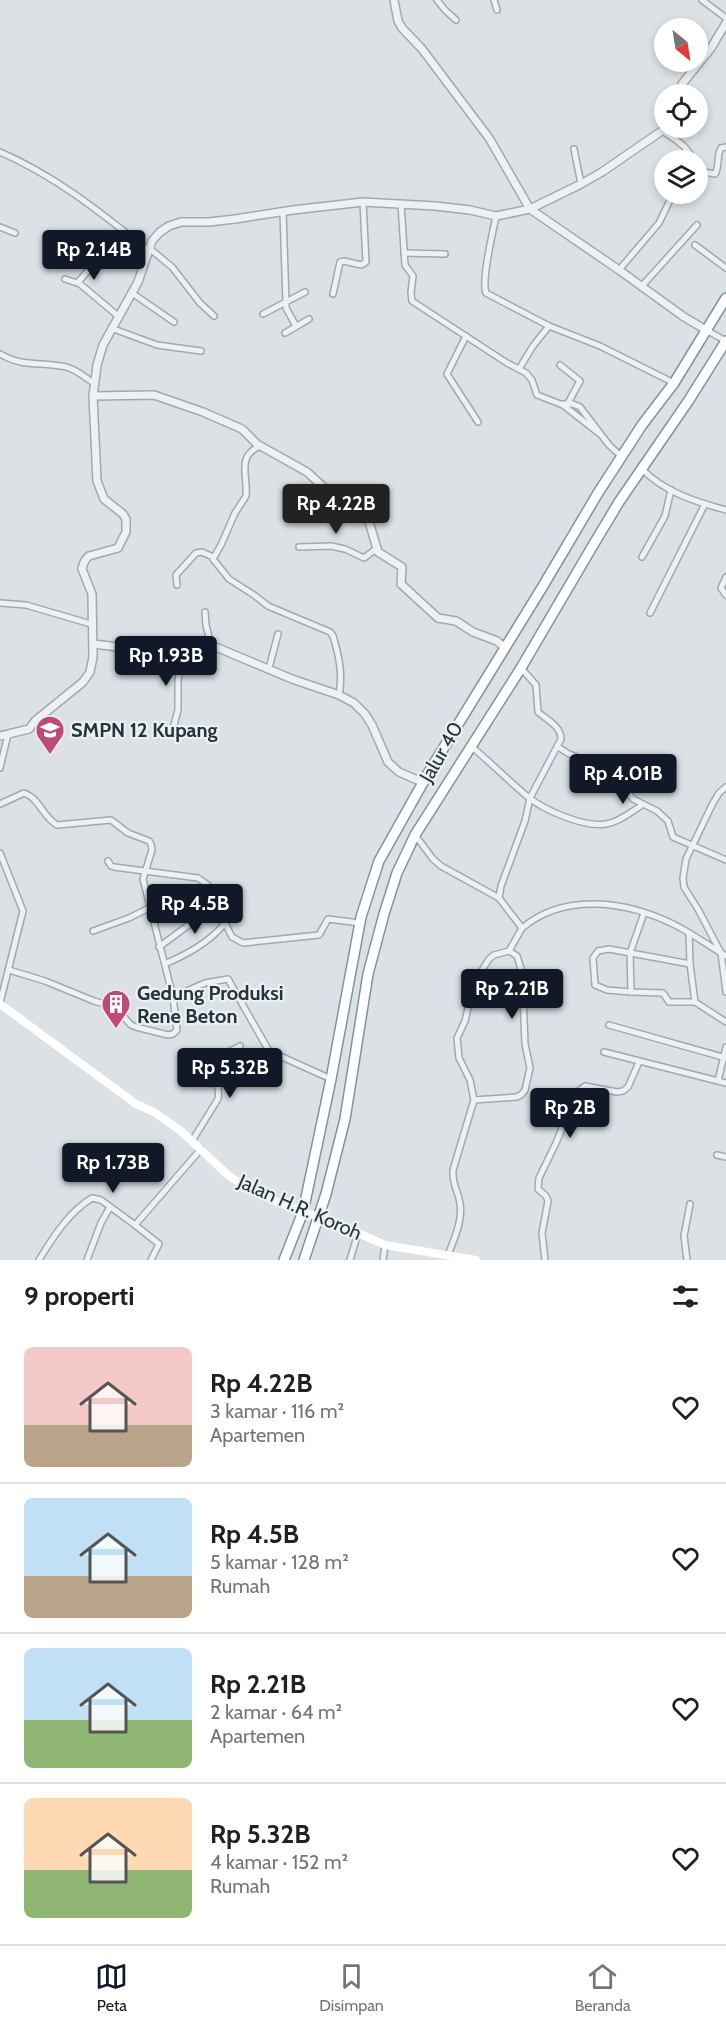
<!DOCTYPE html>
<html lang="id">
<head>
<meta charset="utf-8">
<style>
	body { margin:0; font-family:Cabin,sans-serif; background:#f6f6f6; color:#202124; height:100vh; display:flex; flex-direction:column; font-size:22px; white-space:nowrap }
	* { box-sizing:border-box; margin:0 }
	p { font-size:20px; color:#757577 }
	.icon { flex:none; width:33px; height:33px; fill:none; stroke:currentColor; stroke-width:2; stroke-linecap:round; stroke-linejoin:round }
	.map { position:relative; height:1260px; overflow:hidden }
	.drawer { display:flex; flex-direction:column; background:#fff; flex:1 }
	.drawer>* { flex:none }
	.needle { width:39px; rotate:150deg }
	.buttons { position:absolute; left:654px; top:18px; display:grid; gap:12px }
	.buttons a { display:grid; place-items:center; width:54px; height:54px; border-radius:50%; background:#fff; box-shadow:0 3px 9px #0003; font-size:30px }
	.price { position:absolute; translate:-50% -51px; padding:0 14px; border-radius:6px; background:#111827; color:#fff; font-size:20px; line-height:39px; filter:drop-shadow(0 2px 3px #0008) }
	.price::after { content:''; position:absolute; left:50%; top:36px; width:18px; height:14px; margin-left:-9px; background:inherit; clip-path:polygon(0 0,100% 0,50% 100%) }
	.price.active { background:#222; color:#fff }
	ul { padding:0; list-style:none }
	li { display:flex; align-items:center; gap:18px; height:150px; padding:0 24px }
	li+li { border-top:2px solid #e0e0e0 }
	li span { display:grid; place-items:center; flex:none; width:168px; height:120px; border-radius:9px; color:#555 }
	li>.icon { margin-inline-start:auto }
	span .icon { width:72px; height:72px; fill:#fffc; stroke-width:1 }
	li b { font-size:26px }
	h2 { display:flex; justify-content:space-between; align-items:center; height:72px; padding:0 24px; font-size:26px }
	.menu { display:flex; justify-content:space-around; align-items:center; height:84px; border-top:2px solid #e0e0e0; background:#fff; font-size:16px; color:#757577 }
	.menu a { display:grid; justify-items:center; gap:3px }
	.menu .active { color:#111827 }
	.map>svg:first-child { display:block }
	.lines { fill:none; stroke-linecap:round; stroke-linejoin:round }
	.minor-casing { stroke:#a2a9ae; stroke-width:8 }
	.tertiary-casing { stroke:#a2a9ae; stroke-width:10 }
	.trunk-casing { stroke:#85929a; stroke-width:12 }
	.minor { stroke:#eef1f4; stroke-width:5 }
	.tertiary { stroke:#eef1f4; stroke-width:7 }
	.secondary { stroke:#fff; stroke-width:8 }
	.trunk { stroke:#fff; stroke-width:9 }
	.labels { text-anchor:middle; stroke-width:4.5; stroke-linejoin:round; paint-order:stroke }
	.poi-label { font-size:20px; font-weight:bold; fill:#27323a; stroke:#ebf0f3; text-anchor:start }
	.street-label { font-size:20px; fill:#27323a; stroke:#ebf0f3 }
</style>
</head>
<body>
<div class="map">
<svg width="726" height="1260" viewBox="0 0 726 1260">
	<rect width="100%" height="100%" fill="#dce1e5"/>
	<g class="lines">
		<g class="minor-casing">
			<g id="minor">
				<path d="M437,0l8,10 11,10"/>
				<path d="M494,0l3,10"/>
				<path d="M702,0l24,18"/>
				<path d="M663,131c11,8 27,16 29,29"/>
				<path d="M574,149l7,35"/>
				<path d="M0,152c57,25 100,60 148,98"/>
				<path d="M698,171l17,3c5,-8 1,-18 6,-26l5,-1"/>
				<path d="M401,204l4,61 8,11 -2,17 1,8 95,62 19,10 6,7 5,15 26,10 37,29"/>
				<path d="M496,216c-3,16 -15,64 -10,77l63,33 51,20 74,37"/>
				<path d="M0,227l15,6"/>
				<path d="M695,245l31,23"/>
				<path d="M149,248l23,19 28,36 14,13"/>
				<path d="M404,253l41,1"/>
				<path d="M87,256l7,8 -15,17 1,3 38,32"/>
				<path d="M619,270l40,-47 14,-29"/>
				<path d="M65,279l15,5"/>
				<path d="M641,287l56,-62"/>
				<path d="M132,293l42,29"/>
				<path d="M333,294l7,-32 4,-1 17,4 5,-3 -3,-60"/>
				<path d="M263,314l23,-12 -3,-90"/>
				<path d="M296,326l-10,-18v-6l19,-10"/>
				<path d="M111,328l46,17 44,6"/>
				<path d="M706,330l20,11"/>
				<path d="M285,333l24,-14"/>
				<path d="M466,336l-19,38 31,48"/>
				<path d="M0,354c24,14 41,7 66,13 10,2 20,11 29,17"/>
				<path d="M560,365l20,16 -13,24"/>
				<path d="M519,369l14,-23 16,-20"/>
				<path d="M561,404h12l7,3 29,38 12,11"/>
				<path d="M260,446c-24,11 -12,29 -14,50l-11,17 -14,32 -8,14 16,20 25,16 14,11 62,26 3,4c6,20 10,38 6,59"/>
				<path d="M642,469c22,23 54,33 84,41"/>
				<path d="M299,547l32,-1 14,3 19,9 12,-9"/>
				<path d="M642,557l23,-41 6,-26"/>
				<path d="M726,577l-5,11 5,7"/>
				<path d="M177,585l-1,-10 20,-22 6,-1 11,5"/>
				<path d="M0,603l26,2 65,19"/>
				<path d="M205,612l1,13 5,20"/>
				<path d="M650,613l55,-109"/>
				<path d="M269,668l9,-34"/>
				<path d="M174,725l4,-15v-30l5,-27"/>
				<path d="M472,747c19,16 37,34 56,50 16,13 57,31 78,27 13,-2 25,-12 36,-19"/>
				<path d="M558,747l11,7 34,13 6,4 24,28 24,12 11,10 5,16 53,23"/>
				<path d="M0,768l8,-34"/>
				<path d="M726,787l-7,6 -7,12 -26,54 -3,19 1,9 15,24 22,42 5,39"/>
				<path d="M0,804l24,-11c15,5 19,24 33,32l54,-5 17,13 21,8 2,3 1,6 -9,29 30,118 32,-14 23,-4 41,72 62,28"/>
				<path d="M415,835l18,24 8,7 58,32 23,30c43,-36 105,-27 153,-3 18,9 34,21 51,31"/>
				<path d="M0,853l23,58 -23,92"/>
				<path d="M108,861l3,5 3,1 84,11 10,7 17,38c-16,20 -38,31 -60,41"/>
				<path d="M499,898l2,-12 24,-65 5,-23 31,-59c0,-13 -14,-19 -23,-27l-2,-27 -15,-17"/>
				<path d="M644,913l-14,40 1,39 32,1 6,9h26"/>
				<path d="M225,923l7,14 11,6 76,-8 9,-16 32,4"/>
				<path d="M93,931l36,-13 22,-11"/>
				<path d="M689,933l1,31 5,38 31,20"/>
				<path d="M159,947l58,-43"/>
				<path d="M9,970l36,11 49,20 21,6 16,18 5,2 32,8 5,-1 4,-4 -4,-33"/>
				<path d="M631,992l-24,-2 -12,-5 -2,-27 5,-7 11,-2 81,15"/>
				<path d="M609,1025l117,33"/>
				<path d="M604,1052l122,31"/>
				<path d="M718,1081l8,-34"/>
				<path d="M474,1100l43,-3 5,-3 3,-4 5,-22 -5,-24 -3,-72 -5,-16 -8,-5 13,-23"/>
				<path d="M192,1141l26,-42c3,-14 -7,-26 -4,-40l26,-13"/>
				<path d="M717,1155l9,2"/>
				<path d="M135,1225l24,19 -8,16"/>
				<path d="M448,1255c6,-16 15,-34 12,-52 -2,-13 -8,-18 -7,-33l21,-70 -4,-20 -11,-22 -2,-20 8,-17 8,-35 6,-11 10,-16 5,-4 15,-4"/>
				<path d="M39,1260c14,-23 30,-48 53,-62l9,2 34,25 66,-76"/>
				<path d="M87,1260l14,-37 9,-16"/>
				<path d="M350,1260l8,-27"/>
				<path d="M383,1260l2,-15"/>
				<path d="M545,1260l-3,-27 6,-32 -2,-5 -8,-7 1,-11 17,-35 21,-51 8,-6 32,6 6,-1 5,-4 11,-25"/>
				<path d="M687,1260l-3,-24 6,-32"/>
			</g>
		</g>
		<g class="tertiary-casing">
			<g id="tertiary">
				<path d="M394,0l4,21 4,7 20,21 67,89 41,71 89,61 65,47 22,13"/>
				<path d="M680,94l2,-10 29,-36 15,-25"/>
				<path d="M93,396l61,-1 49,17 39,17 15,15 50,28 34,31 26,12 11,37 24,15 -1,17 37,34 18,3 17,11 24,9 7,6"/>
				<path d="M93,644l84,10 34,-9 81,34 47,16 15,8 11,11 7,11 16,37 11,10 25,11"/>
				<path d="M0,736l29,-7 6,-8 48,-39 7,-10 3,-15 -1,-63 -10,-25c1,-5 2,-9 7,-13l29,-8 8,-16v-13l-3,-5 -19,-15 -7,-18 -4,-85 4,-31 6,-20 35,-63 14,-41 8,-9 9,-6 12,-4h28l26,-3 58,-9 70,-8 72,4 35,4 26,6 34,-7 51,-25 21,-12 64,-44"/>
			</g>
		</g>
		<g class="trunk-casing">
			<g id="trunk">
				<path d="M284,1260l19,-48 28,-133 30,-162 18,-56 51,-91 113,-184 55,-93 44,-68 32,-42 52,-85"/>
				<path d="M304,1260l22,-66 19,-75 23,-145 16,-60 13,-41 18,-38 106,-167 71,-121 27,-45 70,-102 37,-59"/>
			</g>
		</g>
		<use href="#minor" class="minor"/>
		<use href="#tertiary" class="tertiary"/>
		<path class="secondary" d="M0,1004l136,100 18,8 27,19 49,46 49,26 57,20 49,22 91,15"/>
		<use href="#trunk" class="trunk"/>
	</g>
	<defs>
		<g id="school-pin" transform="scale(1.5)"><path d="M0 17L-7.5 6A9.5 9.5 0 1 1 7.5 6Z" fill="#c14a74" stroke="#ebf0f3"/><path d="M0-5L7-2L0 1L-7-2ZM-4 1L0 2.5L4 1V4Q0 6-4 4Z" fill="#fff"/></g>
		<g id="building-pin" transform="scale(1.5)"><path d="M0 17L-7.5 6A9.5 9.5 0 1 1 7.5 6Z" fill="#c14a74" stroke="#ebf0f3"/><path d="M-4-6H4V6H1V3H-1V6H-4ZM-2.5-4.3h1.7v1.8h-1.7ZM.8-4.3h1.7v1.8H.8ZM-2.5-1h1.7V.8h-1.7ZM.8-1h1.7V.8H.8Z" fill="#fff"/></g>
	</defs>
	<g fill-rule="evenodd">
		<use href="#school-pin" x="50" y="730"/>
		<use href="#building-pin" x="116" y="1004"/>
	</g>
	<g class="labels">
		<g class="poi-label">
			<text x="71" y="737">SMPN 12 Kupang</text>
			<text x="137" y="1000">Gedung Produksi<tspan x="137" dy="23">Rene Beton</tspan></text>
		</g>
		<g class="street-label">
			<text transform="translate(441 752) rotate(-60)" y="7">Jalur 40</text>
			<text transform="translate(300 1207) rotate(24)" y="7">Jalan H.R. Koroh</text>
		</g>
	</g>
</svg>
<div class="buttons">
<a><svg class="needle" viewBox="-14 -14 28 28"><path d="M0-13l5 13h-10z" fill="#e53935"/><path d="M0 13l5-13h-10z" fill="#757577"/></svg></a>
<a><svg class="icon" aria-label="locate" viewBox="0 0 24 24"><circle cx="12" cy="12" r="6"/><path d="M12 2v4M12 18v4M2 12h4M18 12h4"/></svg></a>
<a><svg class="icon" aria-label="layers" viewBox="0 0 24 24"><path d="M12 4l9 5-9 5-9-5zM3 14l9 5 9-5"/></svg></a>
</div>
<b class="price" style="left:94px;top:281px">Rp 2.14B</b>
<b class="price active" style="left:336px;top:535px">Rp 4.22B</b>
<b class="price" style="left:166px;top:687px">Rp 1.93B</b>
<b class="price" style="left:623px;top:805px">Rp 4.01B</b>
<b class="price" style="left:195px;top:935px">Rp 4.5B</b>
<b class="price" style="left:512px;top:1020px">Rp 2.21B</b>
<b class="price" style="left:230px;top:1099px">Rp 5.32B</b>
<b class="price" style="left:570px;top:1139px">Rp 2B</b>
<b class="price" style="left:113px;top:1194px">Rp 1.73B</b>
</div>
<section class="drawer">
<h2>9 properti<svg class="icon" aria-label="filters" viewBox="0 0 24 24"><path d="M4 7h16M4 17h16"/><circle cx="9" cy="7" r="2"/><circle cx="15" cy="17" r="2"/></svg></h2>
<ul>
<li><span style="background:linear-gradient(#f6c9c9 65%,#b9a48a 0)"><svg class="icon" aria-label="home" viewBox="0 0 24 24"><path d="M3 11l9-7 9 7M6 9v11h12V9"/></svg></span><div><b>Rp 4.22B</b><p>3 kamar · 116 m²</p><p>Apartemen</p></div><svg class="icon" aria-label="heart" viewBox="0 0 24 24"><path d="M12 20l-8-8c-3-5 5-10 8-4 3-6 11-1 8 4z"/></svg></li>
<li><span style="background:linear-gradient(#bfe0f5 65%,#b9a48a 0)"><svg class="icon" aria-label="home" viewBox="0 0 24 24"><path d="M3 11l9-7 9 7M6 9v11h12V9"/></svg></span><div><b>Rp 4.5B</b><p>5 kamar · 128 m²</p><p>Rumah</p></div><svg class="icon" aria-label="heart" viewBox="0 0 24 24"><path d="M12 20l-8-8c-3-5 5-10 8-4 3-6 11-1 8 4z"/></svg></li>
<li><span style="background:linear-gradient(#bfe0f5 60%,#8fb573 0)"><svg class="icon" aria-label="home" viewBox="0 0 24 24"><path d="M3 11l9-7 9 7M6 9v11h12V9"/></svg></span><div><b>Rp 2.21B</b><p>2 kamar · 64 m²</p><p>Apartemen</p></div><svg class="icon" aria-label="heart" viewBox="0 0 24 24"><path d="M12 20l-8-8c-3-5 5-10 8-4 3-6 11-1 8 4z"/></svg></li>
<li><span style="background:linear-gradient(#ffd9b3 60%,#8fb573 0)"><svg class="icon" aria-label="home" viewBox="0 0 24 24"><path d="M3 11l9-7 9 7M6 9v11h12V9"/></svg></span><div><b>Rp 5.32B</b><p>4 kamar · 152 m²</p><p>Rumah</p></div><svg class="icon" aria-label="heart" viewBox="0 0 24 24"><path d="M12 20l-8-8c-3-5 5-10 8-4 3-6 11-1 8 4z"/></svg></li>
</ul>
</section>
<nav class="menu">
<a class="active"><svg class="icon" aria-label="map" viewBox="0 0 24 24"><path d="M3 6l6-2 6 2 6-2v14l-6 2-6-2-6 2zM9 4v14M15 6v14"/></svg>Peta</a>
<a><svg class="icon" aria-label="saved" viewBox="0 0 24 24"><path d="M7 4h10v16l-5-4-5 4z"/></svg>Disimpan</a>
<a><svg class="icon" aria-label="home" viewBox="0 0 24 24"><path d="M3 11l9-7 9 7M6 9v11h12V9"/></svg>Beranda</a>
</nav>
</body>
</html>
